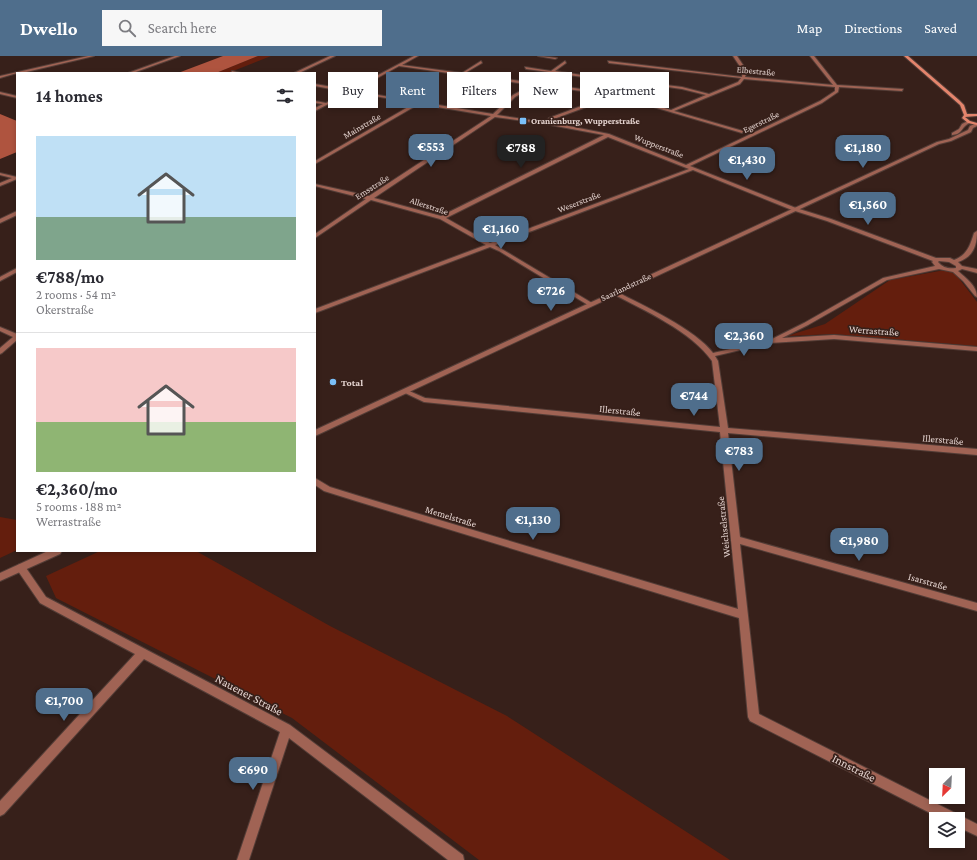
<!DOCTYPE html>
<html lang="en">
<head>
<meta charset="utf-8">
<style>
	body { margin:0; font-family:"Crimson Pro",serif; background:#f7f7f7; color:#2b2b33; height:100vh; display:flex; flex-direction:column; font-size:15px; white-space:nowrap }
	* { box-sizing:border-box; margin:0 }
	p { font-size:13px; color:#7c7c81 }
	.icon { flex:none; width:22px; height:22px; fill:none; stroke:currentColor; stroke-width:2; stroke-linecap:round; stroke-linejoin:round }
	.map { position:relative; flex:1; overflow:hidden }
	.details { position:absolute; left:16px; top:16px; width:300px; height:480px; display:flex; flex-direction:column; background:#fff; border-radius:0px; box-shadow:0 2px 6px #0003 }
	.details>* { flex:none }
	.top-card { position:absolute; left:328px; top:16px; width:380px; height:36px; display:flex; gap:8px }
	.needle { width:26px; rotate:204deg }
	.controls { position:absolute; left:929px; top:712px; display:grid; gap:8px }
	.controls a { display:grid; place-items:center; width:36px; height:36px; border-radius:0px; background:#fff; box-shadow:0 2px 6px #0003; font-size:20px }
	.price { position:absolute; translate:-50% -34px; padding:0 9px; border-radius:8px; background:#4f6e8c; color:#fff; font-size:13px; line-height:26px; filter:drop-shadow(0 1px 2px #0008) }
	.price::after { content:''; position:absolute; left:50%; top:24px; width:12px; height:9px; margin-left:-6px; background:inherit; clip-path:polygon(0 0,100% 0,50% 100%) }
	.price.selected { background:#222; color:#fff }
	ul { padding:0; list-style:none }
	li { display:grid; align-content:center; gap:8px; height:212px; padding:0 20px }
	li+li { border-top:1px solid #e1e1e2 }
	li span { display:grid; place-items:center; height:124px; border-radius:0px; color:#555 }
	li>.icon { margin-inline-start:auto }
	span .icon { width:72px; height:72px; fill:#fffc; stroke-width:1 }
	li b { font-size:17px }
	h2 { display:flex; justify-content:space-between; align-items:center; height:48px; padding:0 20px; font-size:17px }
	.chip { padding:0 14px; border-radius:0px; background:#fff; box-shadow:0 2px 6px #0003; font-size:14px; line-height:36px }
	.chip.selected { background:#4f6e8c; color:#fff }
	header { display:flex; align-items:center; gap:24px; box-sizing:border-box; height:56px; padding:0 20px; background:#4f6e8c; color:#fff }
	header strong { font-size:19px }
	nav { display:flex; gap:22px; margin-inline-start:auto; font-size:14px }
	.search { width:280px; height:36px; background:#f7f7f7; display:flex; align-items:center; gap:10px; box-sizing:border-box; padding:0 14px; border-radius:0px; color:#7c7c81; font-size:15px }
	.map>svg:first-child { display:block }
	.green { fill:#641e0d }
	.water { fill:#af543f }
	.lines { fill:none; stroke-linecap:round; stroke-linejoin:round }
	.minor-casing { stroke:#533d37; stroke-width:2 }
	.tertiary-casing { stroke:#533d37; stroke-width:2 }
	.secondary-casing { stroke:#533d37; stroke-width:2 }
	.minor { fill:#a06354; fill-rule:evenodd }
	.tertiary { fill:#a06354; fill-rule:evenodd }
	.secondary { fill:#e4846c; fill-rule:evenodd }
	.poi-dot { fill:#7abff8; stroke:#37201a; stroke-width:1.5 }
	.labels { text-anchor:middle; stroke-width:3.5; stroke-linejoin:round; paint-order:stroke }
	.far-street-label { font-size:9px; fill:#e6d5d1; stroke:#37201a }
	.far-poi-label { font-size:9px; font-weight:bold; fill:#e6d5d1; stroke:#37201a; text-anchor:start }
	.street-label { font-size:10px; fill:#e6d5d1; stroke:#37201a }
	.poi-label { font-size:10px; font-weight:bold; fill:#e6d5d1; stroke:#37201a; text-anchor:start }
	.near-street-label { font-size:12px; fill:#e6d5d1; stroke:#37201a }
</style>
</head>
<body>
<header>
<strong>Dwello</strong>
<div class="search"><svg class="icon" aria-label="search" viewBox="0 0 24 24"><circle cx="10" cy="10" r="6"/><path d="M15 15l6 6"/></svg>Search here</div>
<nav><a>Map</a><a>Directions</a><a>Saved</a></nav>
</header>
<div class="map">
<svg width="977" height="804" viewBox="0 0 977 804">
	<rect width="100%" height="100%" fill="#37201a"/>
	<g class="green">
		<path d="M258,0h13l-43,17h-12z"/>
		<path d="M945,214l9,2 23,30v44l-143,-12 -47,2 38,-12 65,-44z"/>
		<path d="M0,461l17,3v30l-17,8z"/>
		<path d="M100,495h96l134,75 177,90 223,144h-251l-187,-142 -236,-120 -10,-22z"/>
	</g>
	<g class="water">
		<path d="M223,0h35l-42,17h-38z"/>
		<path d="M0,58l17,7v31l-17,7z"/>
	</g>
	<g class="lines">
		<g class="minor-casing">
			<g id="minor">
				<path d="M88,0h6l-72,17h-5l-17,5v-2z"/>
				<path d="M175,0h5l-47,17h-5z"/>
				<path d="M330,0h5l-36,17h-5z"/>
				<path d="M414,0h4l-16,9 60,8 19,-12 1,2 -17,10 70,10 14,-11 -23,-3 -1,-2 26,4 14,-10 1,2 -11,8 27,4 1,2 -30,-4 -14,10 77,11 55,16 35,-15 -24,-6 -58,-8 2,-1 56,7 27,7 29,-12 3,-4 -132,-15 -1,-2 134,16 1,-6 -10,-15h4l10,15 -2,6 88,8 -23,-29h4l23,29 66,4 -1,2 -63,-4 -1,5 -16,11 -132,63 106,42 35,11 105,39h14l4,2c13,-5 16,-14 20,-27l3,-2c0,15 -4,26 -19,31l4,4 15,3v4l-15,-4 -4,2c8,7 19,15 19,26l-2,-1 -12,-15 -10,-9 -14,-3 -52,11 -79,45 -26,13 52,-3 143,12v4l-143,-12 -64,4 -55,13 3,5 10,67 249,21v6l-249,-22 12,104 237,66v8l-237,-67 19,170 218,110v12l-19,-9v-8h-16l-192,-98 -2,-4 -9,-99 -383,-117 -32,-10 -9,-6v-7l15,9 29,9 379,113 -18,-177 -296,-30 -21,-10 4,-2 18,8 295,29 -8,-66c-20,-29 -68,-51 -99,-67v-2h4c26,13 79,38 96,61l59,-14 32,-16 79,-45 52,-12 -3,-4 1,-1 -106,-40 -35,-11 -99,-40 -198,75 97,58v2h-4l-89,-54 -9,-4 -175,66v-4l171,-64 -46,-26 -69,-19 -56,38v-4l51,-35 -51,-13v-2l54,12 122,-80 -72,-12 -104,60v-3l100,-58 -64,-11 -36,19v-3l8,-4 -8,-1v-2l11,2 21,-11 -32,-6v-2l35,6zM399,10l133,19 -19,10 -20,19 -139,-23zM744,23l91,8v4l-15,10 -134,64 -77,-31 -61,-12 3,-2 65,-24 126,37 1,-2 -69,-20 66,-27zM537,29l74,10 -62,23 -5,4 -47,-7 18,-18zM495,61l50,7 59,11 -163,81 -67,-18zM608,81l81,32 -199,74 -44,-25zM939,205l10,1 7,4v2c-7,1 -13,0 -18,-6z"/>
				<path d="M538,0l19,2 -2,1z"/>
				<path d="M232,15l9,2h-10z"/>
				<path d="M0,36l17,4v2l-17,-4z"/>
				<path d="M0,117l17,4v2l-17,7v-3l12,-5 -12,-3z"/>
				<path d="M17,155v4l-17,8v-4z"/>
				<path d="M17,212v4l-17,9v-4z"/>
				<path d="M0,271l17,7v6l-15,13 -2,1v-6l13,-11 -13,-6z"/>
				<path d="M21,508l3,1 22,32 244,128 173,130 1,5h-16l-159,-122 -40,122h-12l43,-128 -136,-73 -140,155 -4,2v-15l135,-147 -95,-51 -24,-35 2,-3z"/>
			</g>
		</g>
		<g class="tertiary-casing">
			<g id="tertiary">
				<path d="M968,65l3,1c-2,1 -4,2 -6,4 -5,5 -4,8 -13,9v-2l7,-4 3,-5z"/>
				<path d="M977,67v3l-4,2 -2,4 -20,9 -12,3 -624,292v-6l622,-288 12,-3 19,-9 2,-4z"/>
				<path d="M48,495h14l-2,3 -60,27v-8z"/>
			</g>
		</g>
		<g class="secondary-casing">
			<path id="secondary" d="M904,0h4l51,44 5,5 3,9h10v2l-12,1 5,4 7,2v2l-9,-2 -6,-5 2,-3 -4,-10z"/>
		</g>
		<use href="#minor" class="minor"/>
		<use href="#tertiary" class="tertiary"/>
		<use href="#secondary" class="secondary"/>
	</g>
	<g class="poi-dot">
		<rect x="519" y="61" width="8" height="8" rx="2"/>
		<circle cx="333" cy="326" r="4"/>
	</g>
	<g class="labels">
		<g class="far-street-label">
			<text transform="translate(756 15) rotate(5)" y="3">Elbestraße</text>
			<text transform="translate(761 66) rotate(-26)" y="3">Egerstraße</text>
			<text transform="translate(362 70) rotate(-30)" y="3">Mainstraße</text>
			<text transform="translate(659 90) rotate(21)" y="3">Wupperstraße</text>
			<text transform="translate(372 131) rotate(-33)" y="3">Emsstraße</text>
			<text transform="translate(579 146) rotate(-21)" y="3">Weserstraße</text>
			<text transform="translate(429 150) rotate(18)" y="3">Allerstraße</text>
			<text transform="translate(626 231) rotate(-25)" y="3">Saarlandstraße</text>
		</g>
		<g class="far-poi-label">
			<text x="531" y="68">Oranienburg, Wupperstraße</text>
		</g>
		<g class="street-label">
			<text transform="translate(874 274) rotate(4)" y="4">Werrastraße</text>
			<text transform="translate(620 354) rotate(6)" y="4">Illerstraße</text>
			<text transform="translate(943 383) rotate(5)" y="4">Illerstraße</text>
			<text transform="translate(451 460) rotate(17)" y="4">Memelstraße</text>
			<text transform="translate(723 471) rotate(-96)" y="4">Weichselstraße</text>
			<text transform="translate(928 525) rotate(16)" y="4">Isarstraße</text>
		</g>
		<g class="poi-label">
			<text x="341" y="330">Total</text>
		</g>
		<g class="near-street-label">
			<text transform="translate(249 639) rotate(28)" y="4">Nauener Straße</text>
			<text transform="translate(854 712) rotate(27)" y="4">Innstraße</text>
		</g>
	</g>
</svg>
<div class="controls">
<a><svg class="needle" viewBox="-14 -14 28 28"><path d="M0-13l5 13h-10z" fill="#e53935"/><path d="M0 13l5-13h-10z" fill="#7c7c81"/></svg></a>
<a><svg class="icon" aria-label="layers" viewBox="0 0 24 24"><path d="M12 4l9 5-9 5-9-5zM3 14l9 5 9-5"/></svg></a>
</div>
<b class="price" style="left:431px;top:112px">€553</b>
<b class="price selected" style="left:521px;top:113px">€788</b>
<b class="price" style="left:863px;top:113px">€1,180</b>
<b class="price" style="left:747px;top:125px">€1,430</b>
<b class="price" style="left:868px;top:170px">€1,560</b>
<b class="price" style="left:501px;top:194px">€1,160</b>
<b class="price" style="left:551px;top:256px">€726</b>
<b class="price" style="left:744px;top:301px">€2,360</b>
<b class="price" style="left:694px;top:361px">€744</b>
<b class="price" style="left:739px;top:416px">€783</b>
<b class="price" style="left:533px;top:485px">€1,130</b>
<b class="price" style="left:859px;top:506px">€1,980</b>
<b class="price" style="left:64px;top:666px">€1,700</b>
<b class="price" style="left:253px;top:735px">€690</b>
<div class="top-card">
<a class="chip">Buy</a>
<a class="chip selected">Rent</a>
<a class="chip">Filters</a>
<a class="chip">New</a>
<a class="chip">Apartment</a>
</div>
<section class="details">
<h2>14 homes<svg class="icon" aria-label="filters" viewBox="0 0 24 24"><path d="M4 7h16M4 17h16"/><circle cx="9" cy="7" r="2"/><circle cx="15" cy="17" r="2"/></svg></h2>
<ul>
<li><span style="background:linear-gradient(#bfe0f5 65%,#7fa58c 0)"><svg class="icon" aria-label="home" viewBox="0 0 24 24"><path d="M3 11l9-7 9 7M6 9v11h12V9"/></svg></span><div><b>€788/mo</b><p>2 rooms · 54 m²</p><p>Okerstraße</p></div></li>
<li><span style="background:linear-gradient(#f6c9c9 60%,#8fb573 0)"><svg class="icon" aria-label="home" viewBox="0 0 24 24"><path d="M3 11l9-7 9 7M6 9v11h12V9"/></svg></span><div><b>€2,360/mo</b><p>5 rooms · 188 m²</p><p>Werrastraße</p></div></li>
</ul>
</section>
</div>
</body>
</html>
